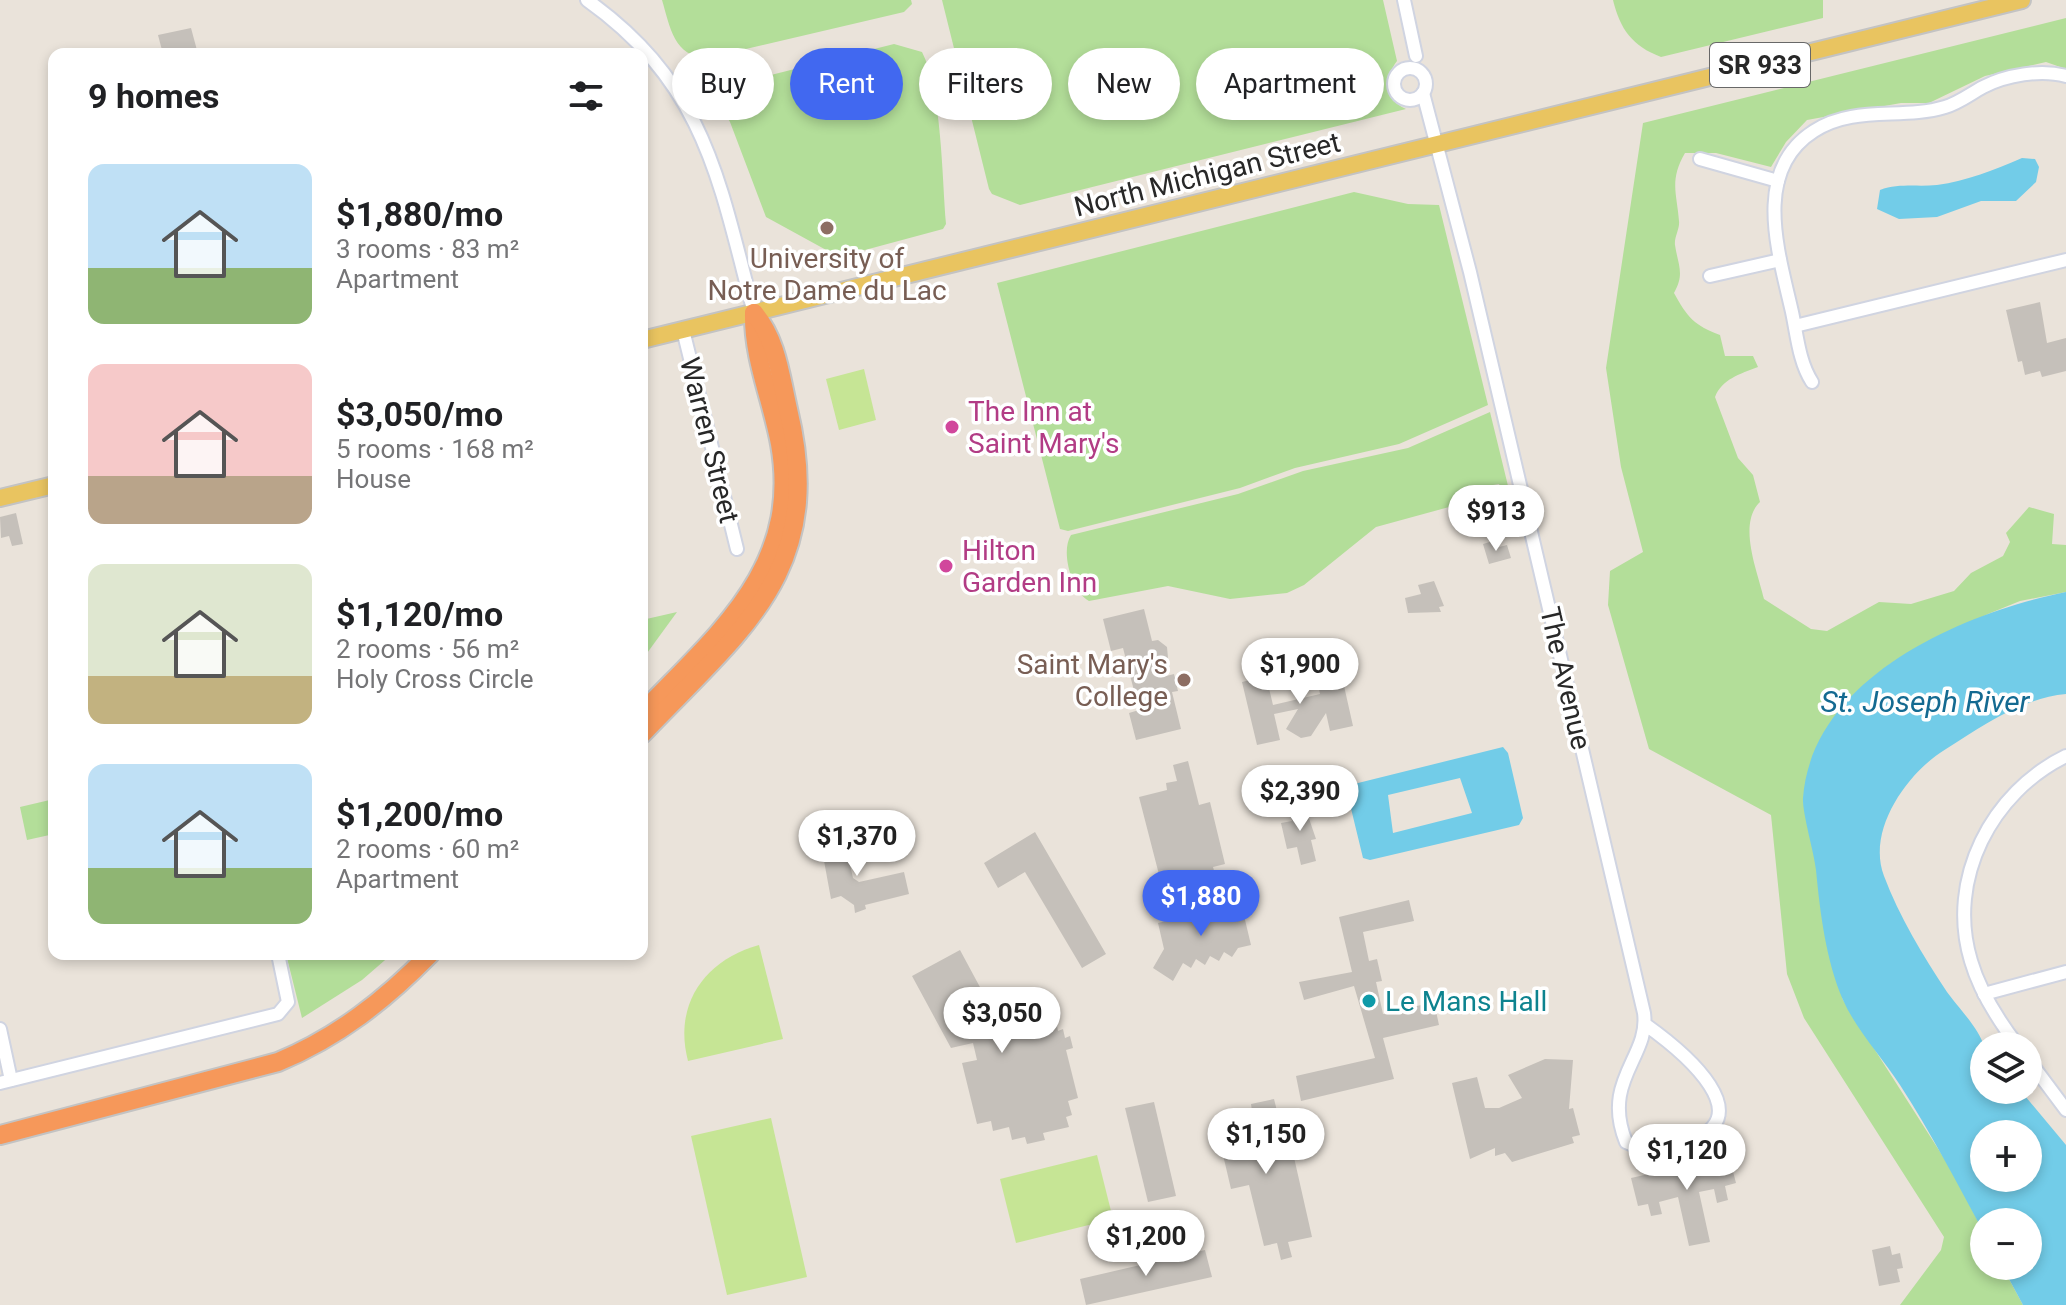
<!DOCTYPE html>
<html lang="en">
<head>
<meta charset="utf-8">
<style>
	body { margin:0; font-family:Roboto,sans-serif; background:#f2f2f2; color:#202124; height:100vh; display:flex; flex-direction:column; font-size:30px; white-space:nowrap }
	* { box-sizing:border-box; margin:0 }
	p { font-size:26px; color:#757577 }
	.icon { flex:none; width:44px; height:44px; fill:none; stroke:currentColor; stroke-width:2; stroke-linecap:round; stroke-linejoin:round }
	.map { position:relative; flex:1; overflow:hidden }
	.sheet { position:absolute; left:48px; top:48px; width:600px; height:912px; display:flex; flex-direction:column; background:#fff; border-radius:16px; box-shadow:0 4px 12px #0003 }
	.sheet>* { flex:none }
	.banner { position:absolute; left:672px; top:48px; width:760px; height:72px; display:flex; gap:16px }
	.fabs { position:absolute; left:1970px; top:1032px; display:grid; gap:16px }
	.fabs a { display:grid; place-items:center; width:72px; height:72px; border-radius:50%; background:#fff; box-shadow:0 4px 12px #0003; font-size:40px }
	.price { position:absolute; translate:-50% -68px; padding:0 18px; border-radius:28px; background:#fff; color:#222; font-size:26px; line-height:52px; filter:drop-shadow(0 2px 4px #0008) }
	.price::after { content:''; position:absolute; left:50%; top:48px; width:24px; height:18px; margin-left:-12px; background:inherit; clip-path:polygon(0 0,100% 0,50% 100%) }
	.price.selected { background:#4168f0; color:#fff }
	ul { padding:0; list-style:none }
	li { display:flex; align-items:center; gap:24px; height:200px; padding:0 40px }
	li span { display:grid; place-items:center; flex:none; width:224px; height:160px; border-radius:16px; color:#555 }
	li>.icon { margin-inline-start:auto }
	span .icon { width:96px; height:96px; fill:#fffc; stroke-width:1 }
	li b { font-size:34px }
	h2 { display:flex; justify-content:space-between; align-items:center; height:96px; padding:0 40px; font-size:34px }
	.chip { padding:0 28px; border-radius:36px; background:#fff; box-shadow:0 4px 12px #0003; font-size:28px; line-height:72px }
	.chip.selected { background:#4168f0; color:#fff }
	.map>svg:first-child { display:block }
	.green { fill:#b3de99 }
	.pitch { fill:#c6e595 }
	.water { fill:#72cce8; fill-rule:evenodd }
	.building { fill:#c5c0ba }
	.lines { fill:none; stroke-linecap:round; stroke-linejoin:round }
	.minor-casing { stroke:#d0d4e1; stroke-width:16 }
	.major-casing { stroke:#c3c3c3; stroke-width:20 }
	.highway-casing { stroke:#c3c3c3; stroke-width:22 }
	.minor { stroke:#fff; stroke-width:12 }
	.major { stroke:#e9c460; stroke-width:16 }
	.highway { stroke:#f6985a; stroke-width:18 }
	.education-dot { fill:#8d6e63; stroke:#fff; stroke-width:3 }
	.hotel-dot { fill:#d1479c; stroke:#fff; stroke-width:3 }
	.culture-dot { fill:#0f9aa8; stroke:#fff; stroke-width:3 }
	.labels { text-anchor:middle; stroke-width:7; stroke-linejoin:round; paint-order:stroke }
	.shield { fill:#fff; stroke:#686868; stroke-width:2 }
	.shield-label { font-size:26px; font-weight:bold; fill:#282828 }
	.street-label { font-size:28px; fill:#282828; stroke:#fff }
	.education-label { font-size:28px; fill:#785e54; stroke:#fff }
	.hotel-label { font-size:28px; fill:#b23c85; stroke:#fff; text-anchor:start }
	.culture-label { font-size:28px; fill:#0d838f; stroke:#fff; text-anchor:start }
	.water-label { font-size:30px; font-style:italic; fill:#146a91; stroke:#fff }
</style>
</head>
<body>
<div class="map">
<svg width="2066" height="1305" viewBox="0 0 2066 1305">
	<rect width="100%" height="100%" fill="#eae3da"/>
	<g class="green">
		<path d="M662,0h249l1,4 -8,8 -197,46c-33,-1 -37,-31 -45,-58z"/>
		<path d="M942,0h441l14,61c-14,19 -14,37 9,48l-386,96 -28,-11 -3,-5z"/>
		<path d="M1613,0h210v18l-162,39c-29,-11 -41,-28 -48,-57z"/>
		<path d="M2066,18v51l-20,-7 -61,14 -56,27h-28l-94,17 -21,22 -15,25 -55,-14h-31c-16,28 -8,40 -6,68 1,8 -5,16 -4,24 3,20 10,29 -1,48 13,24 21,33 46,42l5,21h28l5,11c-18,7 -36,12 -43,30l23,61 15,17 7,27c-23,22 -2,70 4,97l47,30 16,2 52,-29 32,2 43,-13 17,-18 32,-17 7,-14 -4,-9 23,-26 25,7 -2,30 14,1v47l-46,9 -32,13 -98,50 -52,46 -35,91 9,35 14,97 17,67 108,169 33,64v33h18l21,39h-123l41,-55 3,-13 -140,-219 -17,-44 -16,-159 -122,-66 -41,-144 2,-34 33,-19 -22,-85 -15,-99 37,-245z"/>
		<path d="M894,44l28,8c20,39 20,126 24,172l-3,5 -104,28 -73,-40 -36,-95 -19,-32z"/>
		<path d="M1354,192l54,12 31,1 49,200 -89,39 -104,24 -55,20 -172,43 -8,-2 -63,-246z"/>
		<path d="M1490,412l19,78 -6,2 -4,-8 -12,2 -16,15 -95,26 -72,58 -17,8 -57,6 -62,-13 -79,15c-17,-9 -29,-49 -18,-66l167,-41 65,-23 105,-23z"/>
		<path d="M677,612l-35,48v-40z"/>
		<path d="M54,799v35l-27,6 -7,-33z"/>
		<path d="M286,954h106l-30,26 -60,38z"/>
	</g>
	<g class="pitch">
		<path d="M864,369l12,51 -37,10 -13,-51z"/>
		<path d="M759,945l24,94 -95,22c-15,-57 17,-101 71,-116z"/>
		<path d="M771,1118l36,159 -80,18 -36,-159z"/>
		<path d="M1097,1155l16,64 -97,24 -16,-64z"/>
	</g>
	<g class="water">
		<path d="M2022,158l13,1 4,8 -3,15 -20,19h-35l-44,16 -38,2 -22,-10 3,-19c19,-7 37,-3 57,-5 30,-4 57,-15 85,-27z"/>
		<path d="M2066,592v102c-44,4 -84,32 -120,55 -37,22 -80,80 -62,127 15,40 39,80 63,116 11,15 34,39 37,55 3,13 0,30 0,43h36l46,55v160h-43l-21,-39h26v-44h-44v11c-27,-50 -53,-100 -84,-148 -18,-28 -43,-54 -57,-85 -17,-39 -23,-88 -27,-130 -2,-18 -14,-58 -13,-72 9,-121 160,-185 263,-206zM1984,1134h44v44h-44z"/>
		<path d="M1503,747l5,6 15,65 -4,7 -149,35 -7,-2 -16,-66 3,-7zM1460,778l12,35 -79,20 -5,-38z"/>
	</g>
	<g class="building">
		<path d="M191,28l7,26h-35l-5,-19z"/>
		<path d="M2040,302l7,41 19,-5v33l-24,6 -2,-6 -15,4 -3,-14 -4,1 -12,-52z"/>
		<path d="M16,513l7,31 -11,2 -3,-10 -8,2 -1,-21z"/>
		<path d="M1493,541l2,7 12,-3 4,13 -22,6 -6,-20z"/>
		<path d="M1434,581l10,25 -5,1 2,5 -33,1 -3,-15 16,-4 -3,-9z"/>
		<path d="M1144,609l8,32 6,-1 9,7 1,11 -5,5 3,13 8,-2 4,17 -6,1 9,37 -45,11 -7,-27 10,-3 -16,-62 -12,3 -8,-32z"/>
		<path d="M1338,659l15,67 -23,5 -4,-18 -15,23 -10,2 -15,-9 12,-20 -24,5 6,26 -23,5 -15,-63 24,-6 7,29 47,-11 -6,-30z"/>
		<path d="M1188,761l11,44 11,-3 15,62 -12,3 4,14 -53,13 -25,-97 28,-7 -1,-7 11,-2 -4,-16z"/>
		<path d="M1303,801l13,38 -5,1 5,21 -15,4 -4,-18 -10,2 -6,-26 11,-2 -4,-16z"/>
		<path d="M1035,832l71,122 -24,14 -57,-96 -27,16 -14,-25z"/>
		<path d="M843,834l10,44 6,4 45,-10 5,22 -44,11 1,4 -11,4 -1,-8 -13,-9 -10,3 -11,-60z"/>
		<path d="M1409,900l5,21 -51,11 6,29 8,-2 5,22 -6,1 7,32 51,-12 5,23 -56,13 11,41 -93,22 -5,-25 79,-18 -21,-72 -50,14 -5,-18 53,-10 -13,-55z"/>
		<path d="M1241,903l10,42 -13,3 -6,9 -8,-5 -5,9 -9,-5 -5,9 -9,-6 -5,9 -8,-5 -10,18 -20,-13 11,-19 -6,-26z"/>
		<path d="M960,950l42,78 53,-13 3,16 5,-2 2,9 5,-2 3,12 -7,2 12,48 -10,3 4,14 -6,2 3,10 -26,6 2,7 -18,4 -2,-7 -13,3 -3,-13 -16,4 -2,-10 -14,3 -15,-61 15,-3 -4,-17 -22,5 -39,-72z"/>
		<path d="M1545,1059l28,1 -4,49 4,-1 7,27 -8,2 2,6 -62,19 -7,-9 -10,3v-8l-25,11 -18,-76 25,-6 8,31h14l23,-10 -14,-23z"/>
		<path d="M1274,1099l9,36 -17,4 4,20 23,-6 19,84 -24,5 4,15 -11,3 -4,-17 -13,3 -15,-61 -18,4 -15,-64 22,-5 -1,-5 15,-4 -1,-7z"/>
		<path d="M1154,1102l22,94 -28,6 -23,-94z"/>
		<path d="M1729,1156l7,27 -11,3 3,14 -11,3 -3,-14 -15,3 11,50 -21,4 -11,-49 -19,5 3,12 -11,2 -3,-12 -10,2 -7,-28z"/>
		<path d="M1890,1246l2,9 8,-2 3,15 -6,1 3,13 -21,4 -7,-36z"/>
		<path d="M1205,1250l7,27 -126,28 -6,-26z"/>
	</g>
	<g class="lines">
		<g class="minor-casing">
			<g id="minor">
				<path d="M587,0c119,85 132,181 167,313"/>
				<path d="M1404,0l12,56"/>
				<circle cx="1410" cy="84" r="16"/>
				<path d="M1423,93l47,179 174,741c6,44 -43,67 -18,129 19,9 34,6 55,1 88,-22 0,-93 -35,-118"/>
				<path d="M1700,159l78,22"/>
				<path d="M1710,276l70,-16"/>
				<path d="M1795,326l271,-66"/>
				<path d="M683,330l54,219"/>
				<path d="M1812,382c-13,-20 -15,-47 -20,-70 -13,-58 -41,-141 22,-181 40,-26 88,-11 131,-24 14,-4 25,-13 38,-20 23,-12 58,-18 83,-11"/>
				<path d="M1984,994l82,-22"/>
				<path d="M0,1029l11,51"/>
				<path d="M2018,1046c-20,-26 -38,-54 -47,-85 -25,-82 21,-169 95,-205"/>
				<path d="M2028,1059l38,51"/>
				<path d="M0,1083l278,-69 10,-12 -10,-48"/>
			</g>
		</g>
		<g class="major-casing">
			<g id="major">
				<path d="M642,340l1380,-340"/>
				<path d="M0,498l54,-13"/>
			</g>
		</g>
		<g class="highway-casing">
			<g id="highway">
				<path d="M642,713c76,-80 160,-145 138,-269 -8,-44 -27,-86 -26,-131"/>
				<path d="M642,734c101,-106 185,-164 146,-325 -8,-35 -11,-68 -34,-96"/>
				<path d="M0,1135l278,-73c60,-25 107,-62 152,-108"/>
			</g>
		</g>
		<use href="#minor" class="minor"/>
		<use href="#major" class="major"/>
		<use href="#highway" class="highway"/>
	</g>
	<g class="education-dot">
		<circle cx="827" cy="228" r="8"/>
		<circle cx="1184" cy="680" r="8"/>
	</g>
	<g class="hotel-dot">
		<circle cx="952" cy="427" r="8"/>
		<circle cx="946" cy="566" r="8"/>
	</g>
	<circle class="culture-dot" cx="1369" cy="1001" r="8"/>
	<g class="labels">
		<rect class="shield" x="1710" y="43" width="100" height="44" rx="6"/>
		<g class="shield-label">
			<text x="1760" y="74">SR 933</text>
		</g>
		<g class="street-label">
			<text transform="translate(1207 174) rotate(-14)" y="10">North Michigan Street</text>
			<text transform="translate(710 440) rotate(76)" y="10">Warren Street</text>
			<text transform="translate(1566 678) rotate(77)" y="10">The Avenue</text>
		</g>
		<g class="education-label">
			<text x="827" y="268">University of<tspan x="827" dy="32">Notre Dame du Lac</tspan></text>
			<text x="1168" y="674" text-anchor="end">Saint Mary's<tspan x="1168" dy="32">College</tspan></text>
		</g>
		<g class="hotel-label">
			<text x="968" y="421">The Inn at<tspan x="968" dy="32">Saint Mary's</tspan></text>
			<text x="962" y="560">Hilton<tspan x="962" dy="32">Garden Inn</tspan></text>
		</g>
		<g class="culture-label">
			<text x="1385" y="1011">Le Mans Hall</text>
		</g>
		<g class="water-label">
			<text x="1925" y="712">St. Joseph River</text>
		</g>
	</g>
</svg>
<div class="fabs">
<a><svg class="icon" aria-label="layers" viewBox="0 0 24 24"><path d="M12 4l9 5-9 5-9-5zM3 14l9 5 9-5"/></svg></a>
<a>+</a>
<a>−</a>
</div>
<b class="price" style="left:1496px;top:553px">$913</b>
<b class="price" style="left:1300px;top:706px">$1,900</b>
<b class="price" style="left:1300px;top:833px">$2,390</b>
<b class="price" style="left:857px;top:878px">$1,370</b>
<b class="price selected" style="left:1201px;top:938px">$1,880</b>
<b class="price" style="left:1002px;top:1055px">$3,050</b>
<b class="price" style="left:1266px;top:1176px">$1,150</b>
<b class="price" style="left:1687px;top:1192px">$1,120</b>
<b class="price" style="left:1146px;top:1278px">$1,200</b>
<div class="banner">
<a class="chip">Buy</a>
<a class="chip selected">Rent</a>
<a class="chip">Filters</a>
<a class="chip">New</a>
<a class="chip">Apartment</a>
</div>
<section class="sheet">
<h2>9 homes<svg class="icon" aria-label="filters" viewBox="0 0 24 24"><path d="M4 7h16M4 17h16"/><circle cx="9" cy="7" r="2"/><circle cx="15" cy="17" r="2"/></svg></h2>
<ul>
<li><span style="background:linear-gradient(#bfe0f5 65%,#8fb573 0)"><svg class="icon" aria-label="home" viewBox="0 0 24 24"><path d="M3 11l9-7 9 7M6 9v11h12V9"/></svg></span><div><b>$1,880/mo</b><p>3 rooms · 83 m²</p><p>Apartment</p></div></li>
<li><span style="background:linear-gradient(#f6c9c9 70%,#b9a48a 0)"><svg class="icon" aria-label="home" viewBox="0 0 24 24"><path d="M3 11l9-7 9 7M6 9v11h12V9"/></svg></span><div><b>$3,050/mo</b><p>5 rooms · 168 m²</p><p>House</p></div></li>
<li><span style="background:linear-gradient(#dfe7d0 70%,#c2b280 0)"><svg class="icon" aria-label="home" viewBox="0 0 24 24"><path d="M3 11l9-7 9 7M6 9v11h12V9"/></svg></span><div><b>$1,120/mo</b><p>2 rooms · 56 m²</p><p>Holy Cross Circle</p></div></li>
<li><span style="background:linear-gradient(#bfe0f5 65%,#8fb573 0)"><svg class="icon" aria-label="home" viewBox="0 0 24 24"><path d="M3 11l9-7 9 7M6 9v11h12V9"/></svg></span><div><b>$1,200/mo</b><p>2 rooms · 60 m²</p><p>Apartment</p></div></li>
</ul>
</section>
</div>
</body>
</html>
